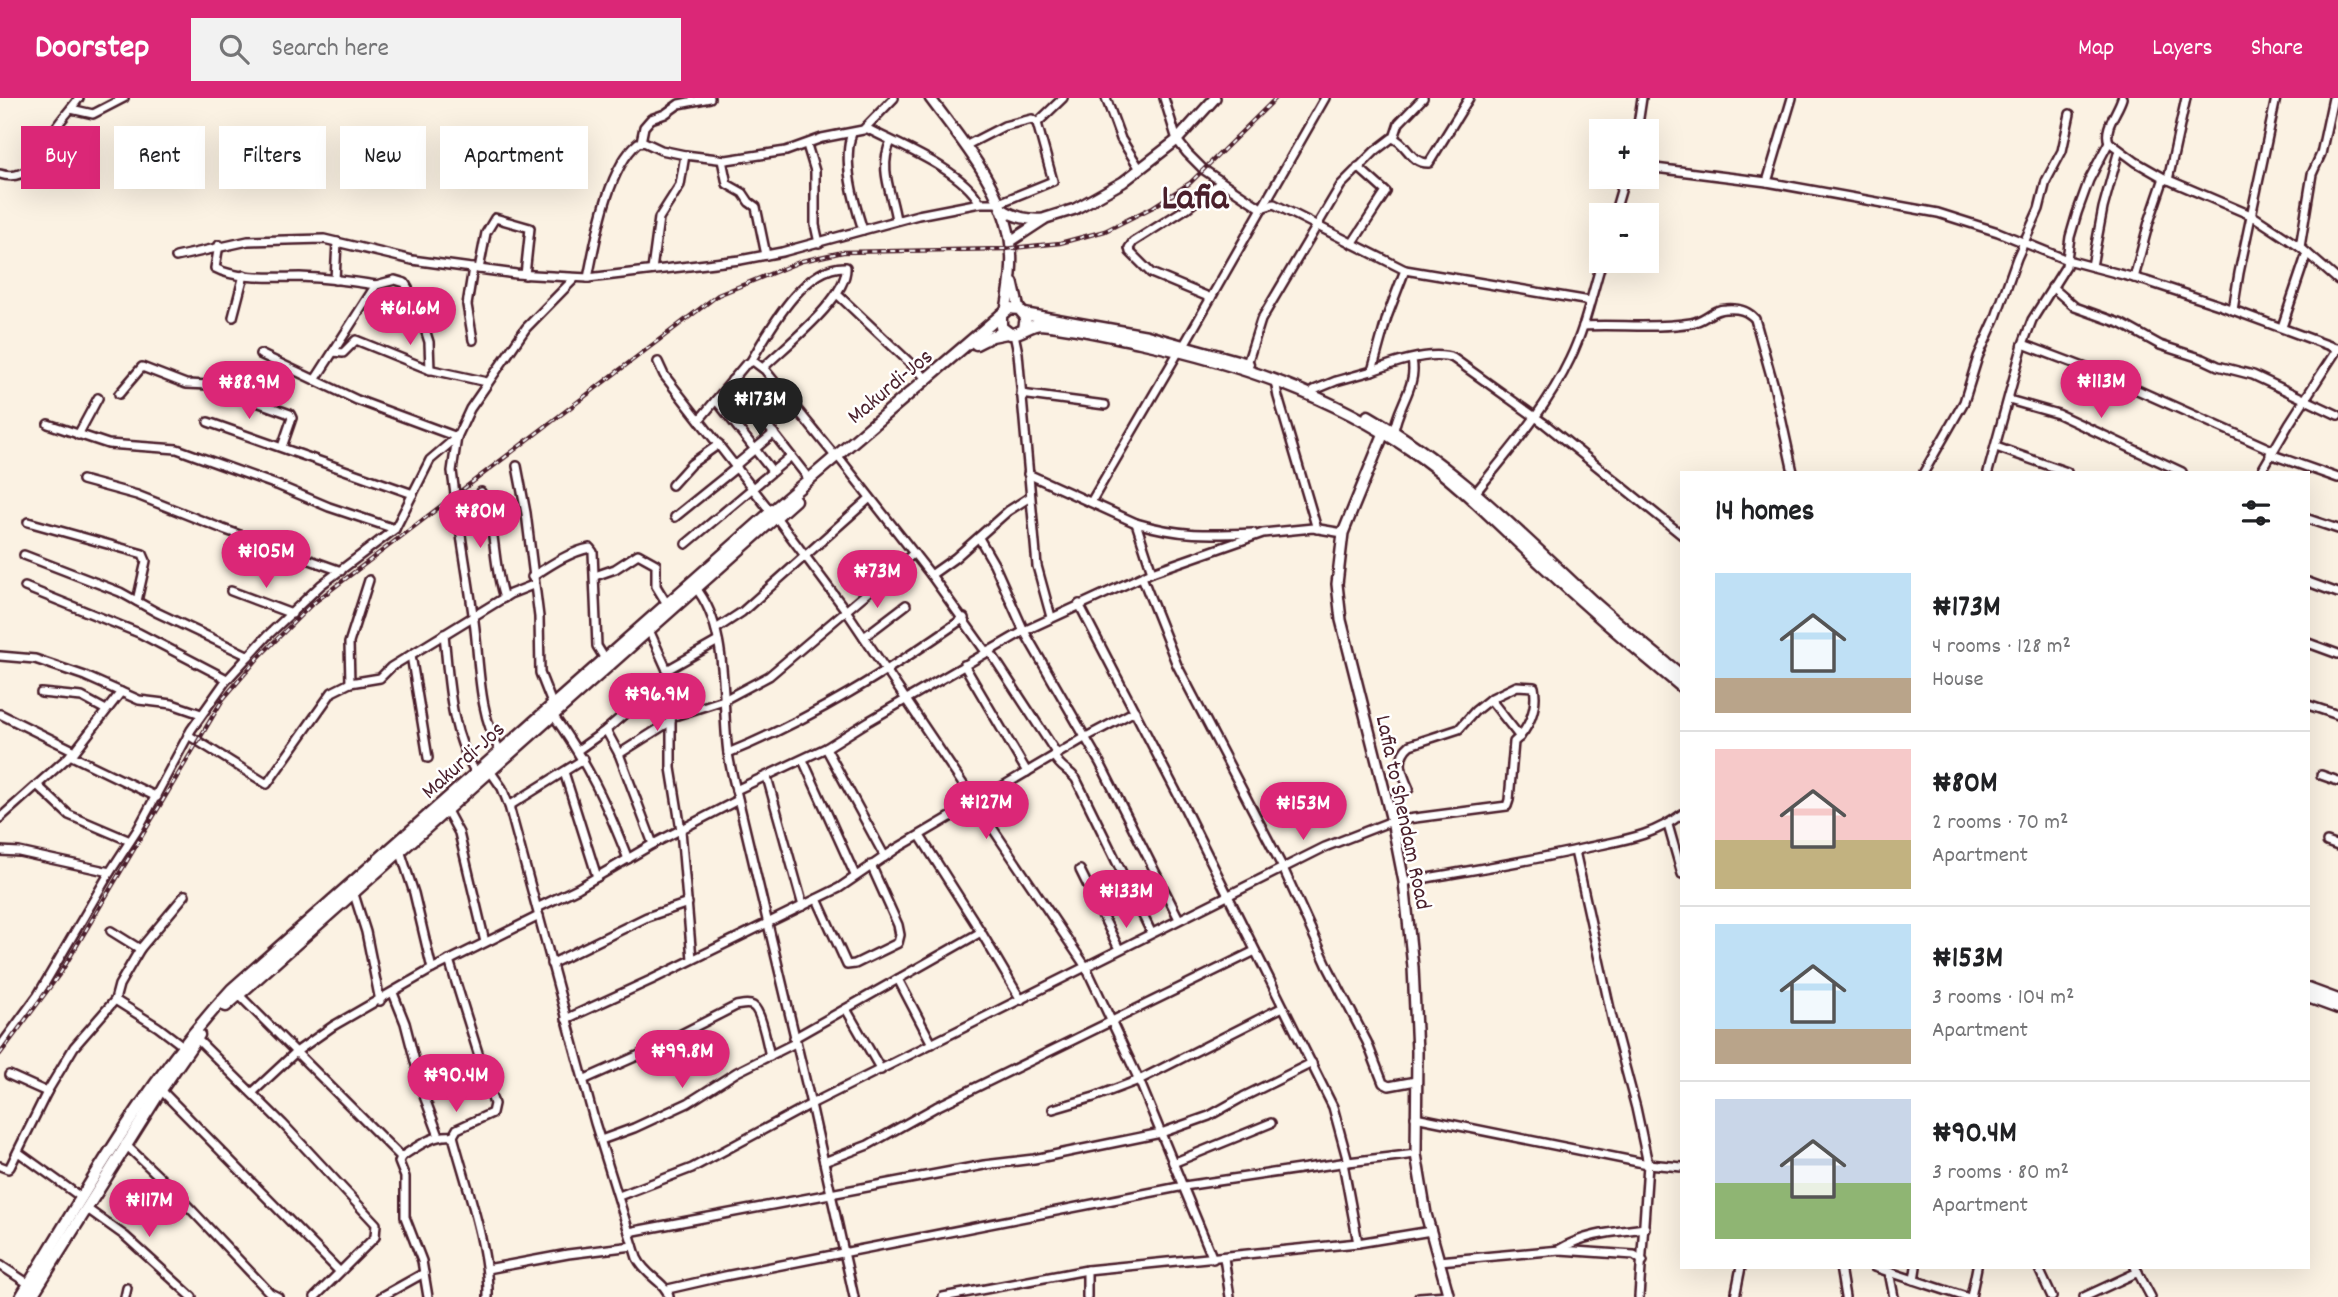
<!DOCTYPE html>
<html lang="en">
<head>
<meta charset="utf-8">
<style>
	body { margin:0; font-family:Dekko,sans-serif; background:#f2f2f2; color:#202124; height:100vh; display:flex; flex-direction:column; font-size:26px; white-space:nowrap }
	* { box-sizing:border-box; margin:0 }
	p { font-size:23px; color:#757577 }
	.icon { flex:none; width:38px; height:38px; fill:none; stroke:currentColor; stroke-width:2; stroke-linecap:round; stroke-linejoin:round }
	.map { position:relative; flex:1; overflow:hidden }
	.sheet { position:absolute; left:1680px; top:373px; width:630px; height:798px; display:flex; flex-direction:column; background:#fff; border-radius:0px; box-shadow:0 7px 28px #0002 }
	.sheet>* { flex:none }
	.top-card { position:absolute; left:21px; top:28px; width:665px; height:63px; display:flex; gap:14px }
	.fabs { position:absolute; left:1589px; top:21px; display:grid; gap:14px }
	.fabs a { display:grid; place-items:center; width:70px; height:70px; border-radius:0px; background:#fff; box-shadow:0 7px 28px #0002; font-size:35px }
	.price { position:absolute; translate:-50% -60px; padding:0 16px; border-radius:24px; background:#db2777; color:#fff; font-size:23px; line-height:46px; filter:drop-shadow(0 2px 4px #0008) }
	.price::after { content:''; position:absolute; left:50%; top:42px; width:21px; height:16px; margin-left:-10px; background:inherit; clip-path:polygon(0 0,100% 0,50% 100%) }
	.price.active { background:#222; color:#fff }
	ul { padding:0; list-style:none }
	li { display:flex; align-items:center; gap:21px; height:175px; padding:0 35px }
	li+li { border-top:2px solid #e0e0e0 }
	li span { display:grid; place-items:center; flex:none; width:196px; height:140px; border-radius:0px; color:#555 }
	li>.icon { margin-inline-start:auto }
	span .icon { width:84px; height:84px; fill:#fffc; stroke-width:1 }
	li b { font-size:30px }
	h2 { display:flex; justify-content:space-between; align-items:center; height:84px; padding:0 35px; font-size:30px }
	.tag { padding:0 24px; border-radius:0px; background:#fff; box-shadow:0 7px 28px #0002; font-size:24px; line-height:63px }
	.tag.active { background:#db2777; color:#fff }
	header { display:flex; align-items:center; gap:42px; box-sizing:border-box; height:98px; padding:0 35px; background:#db2777; color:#fff }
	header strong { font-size:33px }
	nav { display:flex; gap:38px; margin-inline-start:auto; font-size:24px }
	.search { width:490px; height:63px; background:#f2f2f2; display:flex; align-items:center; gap:18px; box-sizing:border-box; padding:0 24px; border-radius:0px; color:#757577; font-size:26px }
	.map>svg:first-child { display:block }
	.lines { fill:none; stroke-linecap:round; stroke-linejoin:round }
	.minor-casing { stroke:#4a1f2b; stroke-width:12 }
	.major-casing { stroke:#4a1f2b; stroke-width:14 }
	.highway-casing { stroke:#4a1f2b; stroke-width:15 }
	.minor { stroke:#fff; stroke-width:7 }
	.major { stroke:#fff; stroke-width:9 }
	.highway { stroke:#fff; stroke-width:10 }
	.rail-casing { stroke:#4a1f2b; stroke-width:4.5 }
	.rail { stroke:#fff; stroke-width:2; stroke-dasharray:5; stroke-linecap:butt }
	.labels { text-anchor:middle; stroke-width:5; stroke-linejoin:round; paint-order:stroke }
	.street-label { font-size:23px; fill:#4a1f2b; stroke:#fff }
	.town-label { font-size:37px; font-weight:bold; fill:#4a1f2b; stroke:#fff }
</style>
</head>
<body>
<header>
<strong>Doorstep</strong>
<div class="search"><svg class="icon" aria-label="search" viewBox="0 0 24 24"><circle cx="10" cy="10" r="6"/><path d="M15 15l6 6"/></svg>Search here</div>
<nav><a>Map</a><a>Layers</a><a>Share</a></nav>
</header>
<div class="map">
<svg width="2338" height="1199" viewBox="0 0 2338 1199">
	<rect width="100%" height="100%" fill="#fbf2e3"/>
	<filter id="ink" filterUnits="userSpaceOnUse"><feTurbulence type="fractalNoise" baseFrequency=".0143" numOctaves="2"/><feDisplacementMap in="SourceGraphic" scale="14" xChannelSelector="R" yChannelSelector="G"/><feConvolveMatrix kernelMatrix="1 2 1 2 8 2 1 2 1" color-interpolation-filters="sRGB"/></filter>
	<g filter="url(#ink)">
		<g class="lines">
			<g class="minor-casing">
				<g id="minor">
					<path d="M1106,0l15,41 19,30"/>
					<path d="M1164,0l13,42 10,13 17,17 57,38 13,-4 131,66 -18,47 -15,54 -36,10 -22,9"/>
					<path d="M2122,0c-4,14 -19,30 -13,44l27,20 28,16 89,38 47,31 38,33"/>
					<path d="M71,11l22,5 31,-16"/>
					<path d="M866,30c34,18 95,41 114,75"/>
					<path d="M1637,33l5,-33"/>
					<path d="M852,35c-10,28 2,69 11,97"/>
					<path d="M1394,40l5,-15 24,-25"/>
					<path d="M891,43c-13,28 1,52 5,79"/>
					<path d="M641,44l3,-15 7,-8 14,-5 14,-10 31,-6"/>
					<path d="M807,47l8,26v54l4,18"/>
					<path d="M965,48l39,-20 28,-7 5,4 26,-25"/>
					<path d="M722,62l5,24 16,9 6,9 7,5 10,48"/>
					<path d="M1647,69l120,15 171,31 60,19 69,28 79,21 76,25 116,43"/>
					<path d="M0,76c31,10 41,-24 55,-45 7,-11 17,-21 24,-31"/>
					<path d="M2168,82l18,-82"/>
					<path d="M1767,84l25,-84"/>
					<path d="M1614,117l11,-38"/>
					<path d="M1352,146l34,-52 -28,-25"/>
					<path d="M219,147l-4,23c22,12 60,9 85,9 25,1 51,4 76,8"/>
					<path d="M2300,149l12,-73 9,-20 12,-56"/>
					<path d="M176,159l72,-16 76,-2 88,21 104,14 72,4 152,-18 42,-8 136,-37 62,-12h19l54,-22 -16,-58"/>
					<path d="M2092,168l11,-58 16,-58"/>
					<path d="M473,170l-6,37 6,35"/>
					<path d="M479,171l7,-36 9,-15 35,10 -5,47"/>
					<path d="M652,172l7,-52 21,-33 5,-30"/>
					<path d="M1405,172l185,31"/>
					<path d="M588,180c8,-39 19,-109 50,-135l6,-1 17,8 24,5 41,5 60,-9 36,-13 41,-8 31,-32"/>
					<path d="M2134,180l15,-56 15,-44"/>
					<path d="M335,182l2,-38"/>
					<path d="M2052,189l23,20 47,17 38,21 43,14 15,7 35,9 85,40"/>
					<path d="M837,196l89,84"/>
					<path d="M1211,200l-60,-25 -21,-21 -1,-4 4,-6 54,-34 34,-26"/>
					<path d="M2233,212l6,-37 37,-175"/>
					<path d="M233,219l11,-42"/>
					<path d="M1583,228c37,-2 72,3 108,-3 14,-2 21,-14 35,-14 12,-1 21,1 29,10l20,71 18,82"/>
					<path d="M2282,229l25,-74"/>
					<path d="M1014,236l4,19 19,213 14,51"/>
					<path d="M2023,246l74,28 175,78"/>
					<path d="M1184,247l141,-247"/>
					<path d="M333,254l10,1 13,-13 72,29 59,13"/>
					<path d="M751,263c19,-32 53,-96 95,-94 2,31 -61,79 -83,101"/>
					<path d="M658,264l6,13 107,137"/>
					<path d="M1247,266l14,-44 80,-135 34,-34 17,-13c14,3 18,26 37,25l40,-65"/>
					<path d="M1372,273c21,-8 60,-21 81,-13l92,66 137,111"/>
					<path d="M315,282l61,-95 19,-5 10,3 12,21 12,38 1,28"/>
					<path d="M732,282l77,99"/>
					<path d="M1275,283l3,16 39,132"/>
					<path d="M119,296l23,-27 44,17 24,1 80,29 2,4 -10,29"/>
					<path d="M1021,296l84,11"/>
					<path d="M716,302l56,71"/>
					<path d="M2009,302l49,14 124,58"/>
					<path d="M700,321l45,-54 8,-4 12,9 70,86"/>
					<path d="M208,324l205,72"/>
					<path d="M48,326l60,20 69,5 100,36 52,22 66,22"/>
					<path d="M1394,333c3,-24 24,-46 18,-71"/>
					<path d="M78,337l20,-37"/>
					<path d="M1996,349l71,25"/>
					<path d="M2270,356l68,24"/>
					<path d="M840,361l91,116 55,77"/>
					<path d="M736,367l38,-32"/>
					<path d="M517,368l9,47 13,104 1,56 13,33"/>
					<path d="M1924,374l40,-70 14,-45 18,-40 21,-59 22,-49 7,-28 16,-30 8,-37"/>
					<path d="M1988,374l35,-128 9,-24 34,-54 4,-29 7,-24 12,-33 20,-38"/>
					<path d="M2261,374l28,-48 49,-76"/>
					<path d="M1028,376l108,49c43,13 73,12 117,10"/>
					<path d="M82,382l55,15 86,34 118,42"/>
					<path d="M672,387l19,-21 28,-20"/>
					<path d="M481,394c16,33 11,71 23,106"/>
					<path d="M1476,394c34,-42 71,-84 94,-133 15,-31 22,-65 32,-98"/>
					<path d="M1091,404l88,-151"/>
					<path d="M675,419l62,-50"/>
					<path d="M776,419l71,95 239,355 53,113 74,179"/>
					<path d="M2308,421l30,10"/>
					<path d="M28,424l115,32 3,7 -9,40"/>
					<path d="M1136,425l16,49"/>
					<path d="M979,440l15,26 30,67 76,132 79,156"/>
					<path d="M686,446l105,-88"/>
					<path d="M24,457l96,37 36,20 93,44"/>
					<path d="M931,477l24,-17 53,-47 22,-14"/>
					<path d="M595,478l20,-7 23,-15 18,10v22l11,18"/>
					<path d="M532,479c17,-11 37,-25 58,-29l3,4 4,94 8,13"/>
					<path d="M1142,479l35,88 106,203 45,99 39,75 16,41 6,3 27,-5"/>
					<path d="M2308,484l30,11"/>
					<path d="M25,489l114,46 88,46"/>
					<path d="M695,489c35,42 26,114 33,166 2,13 5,25 8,37l75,314 43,193"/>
					<path d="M231,493l61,23"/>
					<path d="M1079,506l100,193 154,310 15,55"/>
					<path d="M716,531l26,-17 128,-114"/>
					<path d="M649,532l18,40 4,47v51l10,62 11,129"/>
					<path d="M444,536c5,48 6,97 32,139"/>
					<path d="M864,539l42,-32"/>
					<path d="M2308,545l30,11"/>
					<path d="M989,552l68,104"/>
					<path d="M411,557l17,103"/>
					<path d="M0,558l35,3 50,17 54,24 33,4 29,10"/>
					<path d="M964,567l63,107"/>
					<path d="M667,572l51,-29"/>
					<path d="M350,585l-1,-40 20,-63"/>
					<path d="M41,595l41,4 24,13"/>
					<path d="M1490,601l30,38"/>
					<path d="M2308,607l30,10"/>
					<path d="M0,616l75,37"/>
					<path d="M553,617c35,49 53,88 75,144"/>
					<path d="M671,619l53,-17 45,-24 145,-123"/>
					<path d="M188,637l79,49 65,-92 18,-9 30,-5 11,-11 119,-73 23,-9"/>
					<path d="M826,650l59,109"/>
					<path d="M578,652l28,-20"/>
					<path d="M500,653c-22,-39 -20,-86 -26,-130 -7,-50 -16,-100 -22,-150l5,-34 13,-28 56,-81 48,-49"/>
					<path d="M728,655c84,-34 162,-83 236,-135"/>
					<path d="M619,656l52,-33"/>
					<path d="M70,657l87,42"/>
					<path d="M1054,658c7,13 14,13 22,23l75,153"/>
					<path d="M803,662l52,115"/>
					<path d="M488,670l14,20 7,18 86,317 42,135c9,19 29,24 32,39"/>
					<path d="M564,674l33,105"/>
					<path d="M2321,677l17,6"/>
					<path d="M767,679l36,129"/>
					<path d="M37,687l32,30 61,26"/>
					<path d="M736,692l90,-42 43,-27 155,-90 128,-59 111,-39 50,-5 30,5"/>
					<path d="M509,708l75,-47"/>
					<path d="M446,711l13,24 26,109"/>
					<path d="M0,720l75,-67 46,-59"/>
					<path d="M1668,727l14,49"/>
					<path d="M920,738l61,96 40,68"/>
					<path d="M2327,744l11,4"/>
					<path d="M653,746l-34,-90 -13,-24 47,-41 15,-7"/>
					<path d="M400,752l14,43 18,76"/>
					<path d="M0,753l19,1 91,20"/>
					<path d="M1575,753l37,167 24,90 12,56 -9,133"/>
					<path d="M1080,772l39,79"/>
					<path d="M1404,784c61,-11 122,-20 182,-34 36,-8 66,-11 96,-34"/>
					<path d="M353,793l13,41 14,69"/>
					<path d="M817,801l30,66 8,-1 43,-21 2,-8 -2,-10 -27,-60"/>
					<path d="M537,810l41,-20 75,-44 85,-44"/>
					<path d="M111,833l29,18"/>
					<path d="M449,862l45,144 -2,9 -35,16 -4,7c13,49 36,111 35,161"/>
					<path d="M551,866l96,-47 41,-14"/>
					<path d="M898,881l34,65"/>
					<path d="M393,895l12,30 19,73 15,40"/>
					<path d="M238,896l163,163 -2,5 6,15v40l17,44 6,36"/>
					<path d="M115,902l43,27 25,19"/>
					<path d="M846,911l35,61"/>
					<path d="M566,921l85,-39 188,-92 57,-39 190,-112 49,-26"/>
					<path d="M794,940l187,-106"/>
					<path d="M197,941l86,85 93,100 -1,13 -60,60"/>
					<path d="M0,949l38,-52 72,-123 28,-43 53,-99 34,-48 42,-46 54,-51 74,-56 35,-69 27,-23 -100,-37 -97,-46"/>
					<path d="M9,977l38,17"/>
					<path d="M583,982l61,-27 92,-47c6,-1 12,-3 17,0 9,6 14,39 17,50"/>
					<path d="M161,992l178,181"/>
					<path d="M252,995l44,-41 37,-26 99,-57 107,-53"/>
					<path d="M1053,1011l41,-12 45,-17 144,-73"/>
					<path d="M1415,1019l233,47 34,3"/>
					<path d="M601,1042l33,-12 54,-25 49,-31 58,-29"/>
					<path d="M125,1046l44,42 101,107 8,4"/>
					<path d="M18,1054l64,46"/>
					<path d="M401,1059c17,-11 32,-23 52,-21"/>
					<path d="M824,1064l44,-17 68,-38 319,-156"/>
					<path d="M1173,1065l98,-40"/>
					<path d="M1343,1065l15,80"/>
					<path d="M0,1068l8,3 2,-2 37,-75 27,-45 41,-47 4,-15 21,-36 45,-54"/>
					<path d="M619,1098l73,-28 119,-64 514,-257 67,-26 115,-15 2,-6 5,-58c15,-12 24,-36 20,-55l-17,-1 -27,13 -15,12 -16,18 -49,16c-15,12 -8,29 -1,44"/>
					<path d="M86,1110l39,28 67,61"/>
					<path d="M629,1134l355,-67 50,-6 127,-26 48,-17 34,-19 69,-34"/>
					<path d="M1560,1151c27,-16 55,-17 85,-21"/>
					<path d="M1224,1160l6,39"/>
					<path d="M1439,1163l121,-11 74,5 9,6"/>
					<path d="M0,1167l29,19"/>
					<path d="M1840,1169l5,30"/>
					<path d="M1874,1169l92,30"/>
					<path d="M2038,1169l14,30"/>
					<path d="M2135,1169l16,30"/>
					<path d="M487,1171l81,-15 65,-8"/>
					<path d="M1889,1174l5,25"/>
					<path d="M1914,1182l2,-13"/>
					<path d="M668,1191l57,-13 459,-90 164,-24 68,-8"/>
					<path d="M125,1199l2,-9"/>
					<path d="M381,1199l43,-24"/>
					<path d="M943,1199l144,-27 271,-27 73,-12"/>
					<path d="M1087,1199v-27"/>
					<path d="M1419,1199l29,-2"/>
					<path d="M1735,1199l6,-30"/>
					<path d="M1971,1199l6,-30"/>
					<path d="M2084,1199l54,-25"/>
				</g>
			</g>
			<g class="major-casing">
				<g id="major">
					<path d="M930,0c31,42 71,88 80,141 4,23 0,48 -4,71"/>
					<path d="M1002,111c14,9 26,11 42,10"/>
					<path d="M1011,143l35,-23 29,-9 48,-27 54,-42 38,-42"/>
					<path d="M1013,185l6,26"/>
					<path d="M1386,330l-43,105 -6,51 4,36 51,201 12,61 9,85 4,85 -1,102 10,60 23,83"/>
				</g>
			</g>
			<g class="highway-casing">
				<g id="highway">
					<path d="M1024,216l123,22 101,28"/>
					<path d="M1024,231l2,-12 -7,-8 -10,-1 -8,7v12l9,7c11,0 19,-9 30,-10 34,3 67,11 100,18 97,21 192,53 274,110 44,30 81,69 120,105 48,45 97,88 148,130"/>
					<path d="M976,246l16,-8 15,-3"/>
					<path d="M1368,318c86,50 151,117 223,184 29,26 60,51 91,76"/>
					<path d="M2308,891l30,11"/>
					<path d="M2308,899l30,11"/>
					<path d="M226,908l569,-506"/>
					<path d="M21,1199c65,-106 126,-217 211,-308l539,-477 230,-197"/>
					<path d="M31,1199l130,-207 38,-55"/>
				</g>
			</g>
			<use href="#minor" class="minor"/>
			<use href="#major" class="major"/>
			<use href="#highway" class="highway"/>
			<g class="rail-casing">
				<path id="rail" d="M0,956l61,-82 162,-273 36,-42 52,-52 407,-310 84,-34 41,-9 161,-3 56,-6 45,-12 48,-24 37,-24 86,-85"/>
			</g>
			<use href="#rail" class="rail"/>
		</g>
	</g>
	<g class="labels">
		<g class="street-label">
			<text transform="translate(889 287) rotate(-40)" y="8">Makurdi-Jos</text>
			<text transform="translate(462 661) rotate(-42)" y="8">Makurdi-Jos</text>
			<text transform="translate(1405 714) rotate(78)" y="8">Lafia to Shendam Road</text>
		</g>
		<g class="town-label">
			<text x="1195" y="110">Lafia</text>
		</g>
	</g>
</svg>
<div class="fabs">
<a>+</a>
<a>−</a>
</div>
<b class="price" style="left:410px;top:249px">₦61.6M</b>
<b class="price" style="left:2101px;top:322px">₦113M</b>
<b class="price" style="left:249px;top:323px">₦88.9M</b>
<b class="price active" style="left:760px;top:340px">₦173M</b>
<b class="price" style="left:480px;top:452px">₦80M</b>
<b class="price" style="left:266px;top:492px">₦105M</b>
<b class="price" style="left:877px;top:512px">₦73M</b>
<b class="price" style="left:657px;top:635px">₦96.9M</b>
<b class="price" style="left:986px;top:743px">₦127M</b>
<b class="price" style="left:1303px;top:744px">₦153M</b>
<b class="price" style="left:1126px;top:832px">₦133M</b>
<b class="price" style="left:682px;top:992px">₦99.8M</b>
<b class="price" style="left:456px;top:1016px">₦90.4M</b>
<b class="price" style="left:149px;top:1141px">₦117M</b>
<div class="top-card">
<a class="tag active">Buy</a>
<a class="tag">Rent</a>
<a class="tag">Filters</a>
<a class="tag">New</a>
<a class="tag">Apartment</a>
</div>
<section class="sheet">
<h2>14 homes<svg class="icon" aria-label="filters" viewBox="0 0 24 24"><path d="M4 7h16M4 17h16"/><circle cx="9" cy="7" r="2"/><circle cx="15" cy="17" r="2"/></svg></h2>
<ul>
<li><span style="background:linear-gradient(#bfe0f5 75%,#b9a48a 0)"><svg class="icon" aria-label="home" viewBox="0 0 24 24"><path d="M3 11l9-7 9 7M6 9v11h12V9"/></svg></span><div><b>₦173M</b><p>4 rooms · 128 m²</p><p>House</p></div></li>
<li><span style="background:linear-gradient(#f6c9c9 65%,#c2b280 0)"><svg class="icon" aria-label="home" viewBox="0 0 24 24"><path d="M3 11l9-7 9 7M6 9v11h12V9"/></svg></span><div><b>₦80M</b><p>2 rooms · 70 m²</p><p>Apartment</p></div></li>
<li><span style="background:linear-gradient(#bfe0f5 75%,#b9a48a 0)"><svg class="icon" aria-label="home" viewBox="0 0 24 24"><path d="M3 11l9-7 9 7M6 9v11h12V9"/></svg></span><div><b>₦153M</b><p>3 rooms · 104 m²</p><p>Apartment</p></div></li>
<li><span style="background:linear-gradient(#c9d6e8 60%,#8fb573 0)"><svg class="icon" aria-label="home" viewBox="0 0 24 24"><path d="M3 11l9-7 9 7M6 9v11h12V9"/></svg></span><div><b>₦90.4M</b><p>3 rooms · 80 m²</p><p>Apartment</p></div></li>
</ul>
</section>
</div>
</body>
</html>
